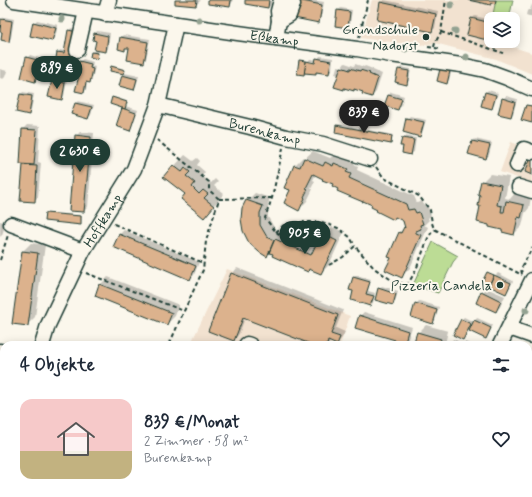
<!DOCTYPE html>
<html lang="de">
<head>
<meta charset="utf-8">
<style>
	body { margin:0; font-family:Mynerve,sans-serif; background:#f2f2f3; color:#1f2937; height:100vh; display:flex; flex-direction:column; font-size:15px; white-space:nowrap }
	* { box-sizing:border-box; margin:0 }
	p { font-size:13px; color:#747a83 }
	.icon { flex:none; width:22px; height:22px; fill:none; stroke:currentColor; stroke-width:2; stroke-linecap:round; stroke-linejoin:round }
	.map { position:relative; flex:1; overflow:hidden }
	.drawer { position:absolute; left:0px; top:341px; width:532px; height:156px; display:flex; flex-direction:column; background:#fff; border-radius:12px 12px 0 0; box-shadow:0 2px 10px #0003 }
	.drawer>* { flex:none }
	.fabs { position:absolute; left:484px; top:12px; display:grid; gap:8px }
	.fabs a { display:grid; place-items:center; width:36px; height:36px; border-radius:8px; background:#fff; box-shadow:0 2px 10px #0003; font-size:20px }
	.price { position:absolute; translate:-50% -34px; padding:0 9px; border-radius:14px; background:#1f3d34; color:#fff; font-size:13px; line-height:26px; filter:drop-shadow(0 1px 2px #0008) }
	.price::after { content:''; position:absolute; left:50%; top:24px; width:12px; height:9px; margin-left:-6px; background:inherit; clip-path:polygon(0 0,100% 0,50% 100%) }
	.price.on { background:#222; color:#fff }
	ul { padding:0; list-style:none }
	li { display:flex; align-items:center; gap:12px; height:100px; padding:0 20px }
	li span { display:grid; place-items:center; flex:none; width:112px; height:80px; border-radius:12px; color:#555 }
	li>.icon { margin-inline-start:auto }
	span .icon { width:48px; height:48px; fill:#fffc; stroke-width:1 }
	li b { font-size:17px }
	h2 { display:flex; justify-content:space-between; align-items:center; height:48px; padding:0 20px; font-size:17px }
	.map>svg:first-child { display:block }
	.built { fill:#f2e2d0 }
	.green { fill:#bcdc95; stroke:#6e8c64 }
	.shadow { fill:#0003 }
	.building { fill:#dcb28d; stroke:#1f3d34 }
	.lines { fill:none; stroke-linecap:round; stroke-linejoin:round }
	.minor-casing { stroke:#1f3d34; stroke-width:17 }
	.path { stroke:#1f3d34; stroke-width:2; stroke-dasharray:4 3; stroke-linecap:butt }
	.minor { stroke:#fbf7ec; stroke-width:14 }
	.tree { fill:#93a291 }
	.poi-dot { fill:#1f3d34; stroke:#fbf7ec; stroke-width:1.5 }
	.labels { text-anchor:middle; stroke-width:4; stroke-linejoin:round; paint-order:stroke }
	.poi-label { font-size:14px; fill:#1f3d34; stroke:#fbf7ec; text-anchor:end }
	.street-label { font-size:14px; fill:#1f3d34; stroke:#fbf7ec }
</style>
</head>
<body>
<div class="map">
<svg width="532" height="497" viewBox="0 0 532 497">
	<rect width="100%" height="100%" fill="#fbf7ec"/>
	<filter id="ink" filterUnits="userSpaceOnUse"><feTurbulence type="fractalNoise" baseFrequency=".025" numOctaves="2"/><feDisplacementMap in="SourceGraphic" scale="8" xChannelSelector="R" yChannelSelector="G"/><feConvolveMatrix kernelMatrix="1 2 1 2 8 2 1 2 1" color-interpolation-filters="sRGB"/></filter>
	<g filter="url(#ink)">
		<g class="built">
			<path d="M372,0h141l-4,19h-18v22h13l-1,3 29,9v21l-36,-15 -61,-16 -14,3 -60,-8z"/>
			<path d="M511,142l21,8v33l-32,-11z"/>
			<path d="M227,269l123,47 -10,29h-150z"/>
			<path d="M528,488l4,2v7h-89l2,-4h83z"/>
			<path d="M204,493h205l-2,4h-204z"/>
		</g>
		<g class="green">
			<path d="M496,0h17l-4,19h-17z"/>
			<path d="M433,242l25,14 -5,6 -15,31 -25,-8z"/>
			<path d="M528,391l4,2v97l-4,-2z"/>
		</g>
		<g class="shadow">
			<path d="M176,0h25l-5,5z"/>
			<path d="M209,0h24l-1,3 -2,3z"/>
			<path d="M246,0h25v5l-3,2 -15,-2z"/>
			<path d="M299,0h13l12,2 -3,17 -3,3 -20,-21z"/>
			<path d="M384,0l54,11 -3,17 -3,3 -51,-29z"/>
			<path d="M532,4v13l-6,-2 1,-4 1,-1h2z"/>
			<path d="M341,8l11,2 -2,14 -2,2 -10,-16z"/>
			<path d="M475,16l16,4v20l-23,-6 4,-16z"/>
			<path d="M4,17l10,2 -3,19 -2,3 -6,-10h-3l2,-11z"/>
			<path d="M37,20l21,5 -3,13 -3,2 -18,-17z"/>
			<path d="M71,28l9,2 -4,12 -5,29 -3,3 -10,-21 2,-3 5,1 4,-20z"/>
			<path d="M97,31l13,2 -2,16 -3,2 -6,-1 -2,8 -6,-1 1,-5 1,-1h2l2,-11 -2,-6z"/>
			<path d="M123,35l27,4 -4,20 -2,3 -14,-14 -3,-1 -2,2 -4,-12z"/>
			<path d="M30,55l13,4 -5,19 -3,3 -8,-23z"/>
			<path d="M320,56l13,2 -1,13 -3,2 -12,-2 -2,2h-10l-1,1 -4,-13 1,-1 7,1v2l12,1v-2l-12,-1 2,-2 7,1z"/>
			<path d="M83,59l10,3 -1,4 3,1 -3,12 -3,3 -2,-1 -1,9 -3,2 -3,-31z"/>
			<path d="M345,63l9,3 1,-2 9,3 1,-1 8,3v1l9,4 -6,18 -4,4 -8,-5 -19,-4 -2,2 -4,-14 -4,-1 2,-7 1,-1 4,1z"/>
			<path d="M113,66l12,3 -1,4 15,3 -3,10 -2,3 -12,-13 2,-2 -13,-4z"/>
			<path d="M401,67l10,2 -2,12 -3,2 -7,-13z"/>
			<path d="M443,67l9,2 -3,11 -3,3 -5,-14z"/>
			<path d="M0,69l7,2 -2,6 -2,2 -3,-1z"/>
			<path d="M55,78l12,2 -3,16 -2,3 -9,-19z"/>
			<path d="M488,90l10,3 -4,12 -2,3 -7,-15z"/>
			<path d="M23,92l11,2 -3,17 -3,3 -7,-20z"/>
			<path d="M391,92l13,4 -3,10 -3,3 -12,-4 3,-10z"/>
			<path d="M506,96l11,3 -4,15 -2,2 -8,-17z"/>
			<path d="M114,97l13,4 -2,5 13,4 -6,17 -2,2 -7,-20 1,-2 -11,-9z"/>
			<path d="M78,101l16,4 -3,10 -3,3 -15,-4 3,-11z"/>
			<path d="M410,116l16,4 -4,13 -2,2 -13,-16z"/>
			<path d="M338,124l55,11 -2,7 -54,-17z"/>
			<path d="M27,125l13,1 -2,36 3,1 -3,34 -4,4 -13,-1 3,-36 -1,-35z"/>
			<path d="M80,132l14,1 -6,74 -4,4 -8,-75z"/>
			<path d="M405,136l11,2 -2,14 -3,2 -8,-16z"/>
			<path d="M475,139l17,4 -3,12 -3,3 -13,-17z"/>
			<path d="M313,151l17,7 4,-3 6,3 3,-3 12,6 -1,3 4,2 -1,4 57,26 3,7 5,-2 2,4 3,-1 4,12 -3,2 1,2 -5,5 4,2 -18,41 -8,8 -10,-18 -3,-2 11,-24 6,-6 -2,-6 -8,-4 -2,2 -16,-9 -5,-4 -34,-17 -5,-4 -18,-10 -3,6 2,1 -4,8h2l-6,12 -8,8 -8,-19 -6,-3 10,-22 8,-8 2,1z"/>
			<path d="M185,155l8,6 4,-3 3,3 -3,4 8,7 -3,4 9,7 4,-4 3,3 -4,4 10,8 -21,23 -17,-23 -21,-18z"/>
			<path d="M490,174l19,3 -4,21 5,1 5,-6 16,4 -2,11 -4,5 -3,13 -8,8 -11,-5 -22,-23 1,-24z"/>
			<path d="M255,193l15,5 -2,6v13l7,12 7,3h1l33,14 4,-7 12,-12 12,5 -15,33 -8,8 -12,-4 -2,2 -33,-18 -4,-1 -3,3 -20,-54z"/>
			<path d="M47,213l35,3 -1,7 -1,1 -34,-10z"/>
			<path d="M0,221l6,2 -4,12 -2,2z"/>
			<path d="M124,230l75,32 -5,13 -4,4 -76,-32 6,-13z"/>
			<path d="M31,243l14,2 -10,72 -8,8 -4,-74z"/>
			<path d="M237,268l106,42 -7,18 9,4 -3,6 -5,5 -6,-2 -3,4h-30l4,-5 -57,-22 -6,16 -6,6 -1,-66z"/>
			<path d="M498,273l15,8 -5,10 -2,2 -11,-17z"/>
			<path d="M356,275l15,4 -3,12 7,2 -2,10 -3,2 -16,-14v-14z"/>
			<path d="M108,277l71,28 -4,11 -8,8 -67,-39z"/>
			<path d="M382,286l16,5 -3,11 -3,2 -13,-15z"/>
			<path d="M486,288l19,8 -5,11 -4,4 -14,-19z"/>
			<path d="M419,301l20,6 -4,13 -3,3 -16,-19z"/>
			<path d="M364,312l48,15 -6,18h-8l-2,-5 -36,-24z"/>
			<path d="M464,317l10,5 3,-4 16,7 -5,11 -3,2 -17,-8 -3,6 -2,3 -1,-20z"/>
			<path d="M426,325l22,6 -3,13 -2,1h-28l3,-12z"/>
			<path d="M453,339l10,4 2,-1 7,3h-22z"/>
			<path d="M0,360h4l-4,23z"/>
			<path d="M528,491l4,1v5h-11l2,-4h5z"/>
			<path d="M45,493h51l-1,4h-40z"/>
			<path d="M239,493h31l-2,4h-19z"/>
			<path d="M298,493h10l12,4h-24z"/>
		</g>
		<g class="building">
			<path d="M175,0h22l-1,6 -21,-2z"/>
			<path d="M208,0h23l-1,7 -22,-3z"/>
			<path d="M245,0h24l-1,8 -23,-4z"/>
			<path d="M297,0l25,5 -3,18 -25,-5z"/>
			<path d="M468,0h28l-1,4 -3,-1 -1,2z"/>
			<path d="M380,2l56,12 -4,18 -55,-12z"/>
			<path d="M337,10l13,2 -2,16 -13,-2z"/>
			<path d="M471,18l20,5v18h13l-1,3 -36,-9z"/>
			<path d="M1,19l11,2 -3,21 -8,-2 1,-8h-2z"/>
			<path d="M33,22l23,6 -4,13 -22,-5z"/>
			<path d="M68,30l10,2 -4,11 -5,32 -12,-2 2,-8 -4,-1 2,-12 7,1z"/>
			<path d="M94,33l14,3 -2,16 -12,-2 2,-9 -3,-1z"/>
			<path d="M120,37l28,5 -4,21 -17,-3 2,-12h-4v3l-7,-2z"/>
			<path d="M91,52l7,1 -1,6 -7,-2z"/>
			<path d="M26,57l15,4 -6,21 -14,-4z"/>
			<path d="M316,58l15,3 -2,13 -13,-2v2l-12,-1 2,-12 9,2z"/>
			<path d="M299,60l7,1 -2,14 -7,-1z"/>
			<path d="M79,61l12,3 -1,4 3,1 -3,14 -4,-1 -2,11 -9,-2 5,-19 -3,-1z"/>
			<path d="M111,66l14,4 -1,4 -14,-3z"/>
			<path d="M341,67l9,3v-2l10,3v-1l10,3 -1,1 9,4 -6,19 -10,-3 1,-2 -9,-3v2l-10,-3v2l-10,-3z"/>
			<path d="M398,69l11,2 -2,14 -12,-3z"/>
			<path d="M440,69l10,2 -3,13 -10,-3z"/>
			<path d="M122,75l15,4 -3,11 -15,-4z"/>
			<path d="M52,80l13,3 -3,17 -14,-3z"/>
			<path d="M485,92l11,3 -4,14 -11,-3z"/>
			<path d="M20,94l12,2 -3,19 -13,-3z"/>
			<path d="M388,95l14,4 -4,11 -14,-4z"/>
			<path d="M112,97l15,5 -2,7 -15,-5z"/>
			<path d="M502,98l13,4 -4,15 -13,-3z"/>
			<path d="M75,103l17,4 -4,12 -17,-5z"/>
			<path d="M526,105l6,1v17l-11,-3z"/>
			<path d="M122,108l14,5 -6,18 -14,-5z"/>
			<path d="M406,118l18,4 -4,15 -17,-5z"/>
			<path d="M336,125l56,11 -1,8 -56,-11z"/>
			<path d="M22,129l15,1 -3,35 -14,-1z"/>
			<path d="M75,135l16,2 -7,75 -15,-1z"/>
			<path d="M402,138l12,2 -3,15 -9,-2 1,-7h-3z"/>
			<path d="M472,141l18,4 -4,14 -18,-5z"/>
			<path d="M532,156v19l-7,-3z"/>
			<path d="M304,158l19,8 2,-4 8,4 1,-3 14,6 -2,3 5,2 -2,4 57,26 2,6 6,-1 2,4 3,-1 4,12 -3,1 1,4 -5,2v2l5,2 -19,43 -17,-8 6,-12 -3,-1 11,-25 2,1 3,-6 1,1 -2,-7 -8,-4 -1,3 -18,-9 1,-1 -6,-3 1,-2 -9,-4v1l-26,-11 1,-2 -6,-3 1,-2 -11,-4 1,-1 -10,-5 -7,14 2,1 -4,8 1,1 -6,13 -15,-8 6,-13 -6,-2 8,-18 2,-5 6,2z"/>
			<path d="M23,165l14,1 -2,36 -15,-1z"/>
			<path d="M173,165l9,7 3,-4 5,4 -4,4 9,7 -3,4 7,7 4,-4 5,4 -4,4 10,8 -10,12 -23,-19 4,-5 -22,-17z"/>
			<path d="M481,181l20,4 -4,20 5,1 -1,6h3l2,-11 18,4 -3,13 -3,-1 -4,18 -12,-3v-2l-13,-3v-2l-12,-3 3,-16h-2l2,-11 -2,-1z"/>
			<path d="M246,200l17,6 -3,7v12l7,12 7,3 -7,17 -8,-5 -10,-9 -6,-12 -2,-12 1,-11z"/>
			<path d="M45,213l36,3v9l-37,-4z"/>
			<path d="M119,234l77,32 -6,14 -77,-33z"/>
			<path d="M323,234l14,7 -16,33 -12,-5 -1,3 -36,-16 1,-2 -4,-1 6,-14 36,16 8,-17 2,1z"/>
			<path d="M22,251l16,2 -10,73 -16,-2z"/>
			<path d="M487,272l7,3 -5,10 -7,-3z"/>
			<path d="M231,273l107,42 -7,19 9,3 -3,8 -9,-4 -1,4h-14l-70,-27 -9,23 -26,-10z"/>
			<path d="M494,275l17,8 -5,11 -17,-8z"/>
			<path d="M353,277l17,5 -4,12 8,2 -4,10 -19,-6 2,-9 -4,-1z"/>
			<path d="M99,284l73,29 -5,12 -72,-29z"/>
			<path d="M378,288l18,6 -3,11 -18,-5z"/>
			<path d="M481,291l20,10 -5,11 -20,-9z"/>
			<path d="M415,303l22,7 -4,14 -22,-7z"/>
			<path d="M359,315l49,16 -4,14h-11l2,-5 -40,-12z"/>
			<path d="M461,319l10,5 -8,16 -10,-5z"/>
			<path d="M474,320l17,8 -5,11 -17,-8z"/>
			<path d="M417,332l24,7 -2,6h-26z"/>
			<path d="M43,493h38l10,4h-38z"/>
			<path d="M250,493h13l5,2 -1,2h-19z"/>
			<path d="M338,493h60l-2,4h-49z"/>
			<path d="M479,493h22l-2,4h-10z"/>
		</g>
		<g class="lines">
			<g class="minor-casing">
				<g id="minor">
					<path id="s1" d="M14,0l224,33 119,16 34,6 70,10 24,5 22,8 25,11"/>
					<path d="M105,14l4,-14"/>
					<path d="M279,21l10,-6 4,-11"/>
					<path d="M276,38l3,-17 -1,-10 3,-11"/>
					<path d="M77,50l9,-39"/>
					<path id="s2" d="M158,105l92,22 36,10 37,7 47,15"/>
					<path d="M517,165l7,-16 8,3"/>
					<path d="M519,187l13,4"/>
					<path d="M11,224l72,27"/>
					<path d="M509,328l23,8"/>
					<path id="s3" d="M42,345l6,-20 35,-74 51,-82 24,-64 18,-81"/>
					<path d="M246,345l1,-1 3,1"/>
					<path d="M500,345l32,-65"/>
					<path d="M0,351l4,1"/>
					<path d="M0,480l4,-12"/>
					<path d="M203,497l1,-4"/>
					<path d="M425,497l2,-4"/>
				</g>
			</g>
			<g class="path">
				<path d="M441,32l62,21"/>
				<path d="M359,38l9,-38"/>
				<path d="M428,47l13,2"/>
				<path d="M434,47l1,-4 6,-11 5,-32"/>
				<path d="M157,140l52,42v8l10,9 -13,42 -3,29 -19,41 -15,34"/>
				<path d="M283,148l-11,50 -7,20 11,14 16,10 13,5"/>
				<path d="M376,167l8,11 35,18 11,14 2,13 2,6 88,46"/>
				<path d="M219,199l53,-1"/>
				<path d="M114,224l89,39"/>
				<path d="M276,232l9,-8 15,-2h22l16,6 12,9 5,9"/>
				<path d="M0,260l8,-25"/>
				<path d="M329,265l14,-8 12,-11 19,22 22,15 12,1 8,-14 12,-32 6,-9"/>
				<path d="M86,273l98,38"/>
				<path d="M522,274l-1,-5 11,-21"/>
				<path d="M528,405l4,1"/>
				<path d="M94,493v4"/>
				<path d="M410,497l2,-4"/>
				<path d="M439,497l2,-4"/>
			</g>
			<use href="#minor" class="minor"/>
		</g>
		<g class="tree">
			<circle cx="451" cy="5" r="3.5"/>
			<circle cx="62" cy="19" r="3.5"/>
			<circle cx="199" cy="20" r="3.5"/>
			<circle cx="455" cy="31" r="3.5"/>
			<circle cx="405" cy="49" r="3.5"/>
			<circle cx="466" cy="57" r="3.5"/>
			<circle cx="526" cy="310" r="3.5"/>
		</g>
	</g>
	<g class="poi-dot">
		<circle cx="426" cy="37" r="4"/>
		<circle cx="500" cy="285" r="4"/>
	</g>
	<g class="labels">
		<g class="poi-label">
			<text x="418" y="34">Grundschule<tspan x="418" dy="16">Nadorst</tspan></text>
			<text x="492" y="290">Pizzeria Candela</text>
		</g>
		<g class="street-label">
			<text dy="5" stroke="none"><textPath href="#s1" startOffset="263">Eßkamp</textPath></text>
			<text dy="5" stroke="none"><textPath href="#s2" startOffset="110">Burenkamp</textPath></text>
			<text dy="5" stroke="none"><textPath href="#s3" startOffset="139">Hoffkamp</textPath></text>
		</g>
	</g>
</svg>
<div class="fabs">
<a><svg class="icon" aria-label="layers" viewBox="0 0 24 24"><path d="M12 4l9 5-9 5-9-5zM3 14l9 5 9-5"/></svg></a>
</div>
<b class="price" style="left:57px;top:90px">889 €</b>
<b class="price on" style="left:364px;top:134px">839 €</b>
<b class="price" style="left:80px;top:173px">2 630 €</b>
<b class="price" style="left:305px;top:255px">905 €</b>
<section class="drawer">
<h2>4 Objekte<svg class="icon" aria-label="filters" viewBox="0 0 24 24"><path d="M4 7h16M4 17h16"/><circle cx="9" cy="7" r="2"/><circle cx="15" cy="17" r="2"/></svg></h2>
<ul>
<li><span style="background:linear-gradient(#f6c9c9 65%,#c2b280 0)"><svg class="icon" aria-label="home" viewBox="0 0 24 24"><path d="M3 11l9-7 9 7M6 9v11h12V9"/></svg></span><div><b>839 €/Monat</b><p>2 Zimmer · 58 m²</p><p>Burenkamp</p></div><svg class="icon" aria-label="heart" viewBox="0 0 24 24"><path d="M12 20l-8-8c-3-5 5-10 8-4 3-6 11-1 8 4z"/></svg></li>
</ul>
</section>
</div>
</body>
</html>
